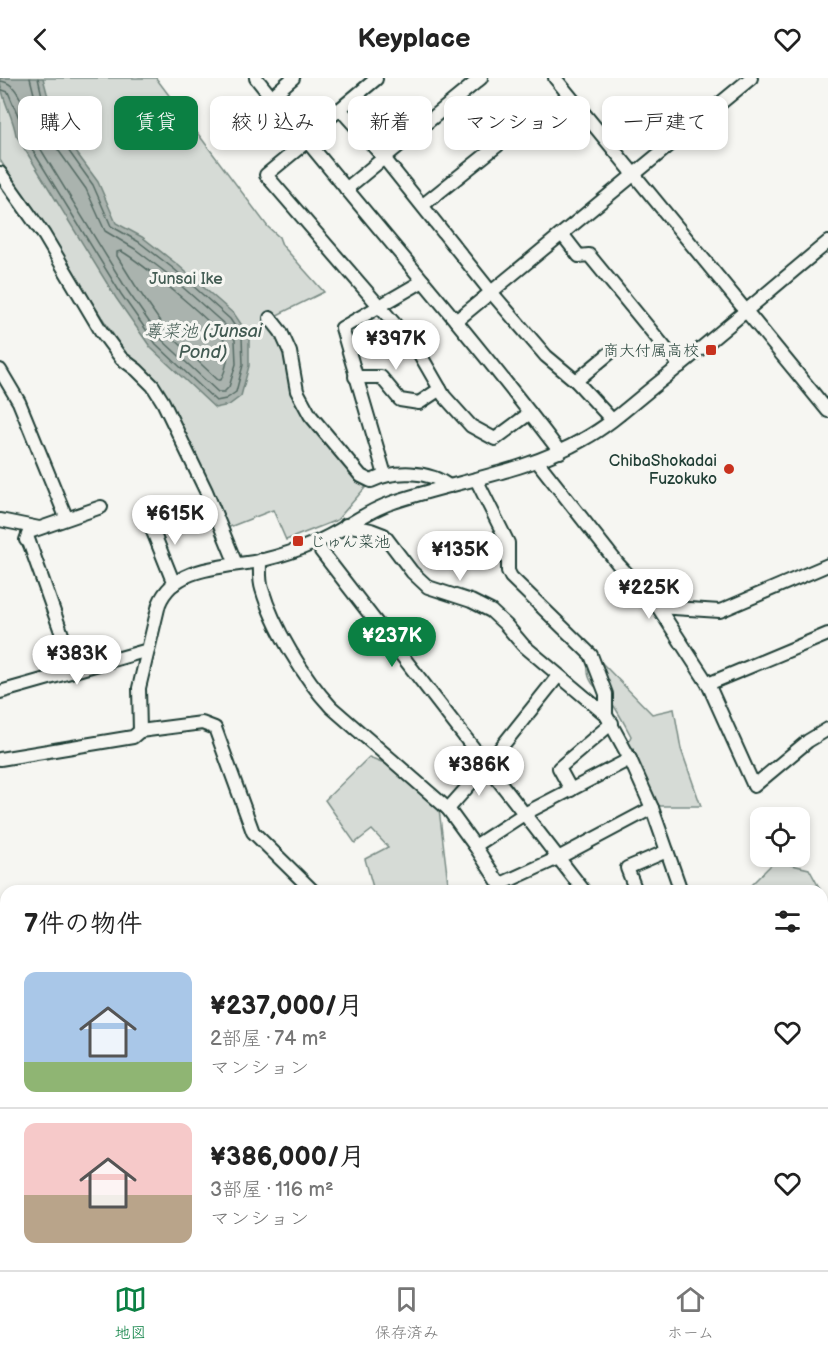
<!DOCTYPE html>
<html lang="ja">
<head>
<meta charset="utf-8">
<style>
	body { margin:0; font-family:"Balsamiq Sans","Klee One",sans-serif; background:#f6f6f6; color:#222; height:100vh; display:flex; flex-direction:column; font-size:22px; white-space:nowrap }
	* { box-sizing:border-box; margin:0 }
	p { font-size:20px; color:#767676 }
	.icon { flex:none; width:33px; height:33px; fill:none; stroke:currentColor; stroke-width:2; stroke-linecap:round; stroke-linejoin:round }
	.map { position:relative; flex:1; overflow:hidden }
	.drawer { position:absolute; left:0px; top:807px; width:828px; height:386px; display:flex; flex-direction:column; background:#fff; border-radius:18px 18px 0 0; box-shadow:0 3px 9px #0003 }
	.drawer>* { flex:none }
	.banner { position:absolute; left:18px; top:18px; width:792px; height:54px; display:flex; gap:12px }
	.fabs { position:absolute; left:750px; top:729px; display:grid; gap:12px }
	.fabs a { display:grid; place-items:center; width:60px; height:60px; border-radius:12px; background:#fff; box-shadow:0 3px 9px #0003; font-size:30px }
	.price { position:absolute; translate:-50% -51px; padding:0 14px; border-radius:21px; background:#fff; color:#222; font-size:20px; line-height:39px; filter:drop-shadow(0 2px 3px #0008) }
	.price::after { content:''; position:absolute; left:50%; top:36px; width:18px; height:14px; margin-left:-9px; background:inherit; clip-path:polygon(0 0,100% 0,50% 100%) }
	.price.selected { background:#0b8043; color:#fff }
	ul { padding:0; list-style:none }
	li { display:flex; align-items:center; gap:18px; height:150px; padding:0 24px }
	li+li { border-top:2px solid #e0e0e0 }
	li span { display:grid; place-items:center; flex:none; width:168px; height:120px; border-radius:12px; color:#555 }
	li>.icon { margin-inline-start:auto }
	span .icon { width:72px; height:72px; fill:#fffc; stroke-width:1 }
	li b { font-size:26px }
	h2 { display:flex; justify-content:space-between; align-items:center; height:72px; padding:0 24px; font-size:26px }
	.tag { padding:0 21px; border-radius:12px; background:#fff; box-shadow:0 3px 9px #0003; font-size:21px; line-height:54px }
	.tag.selected { background:#0b8043; color:#fff }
	header { display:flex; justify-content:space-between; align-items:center; height:78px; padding:0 24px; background:#fff; font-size:27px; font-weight:700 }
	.dock { display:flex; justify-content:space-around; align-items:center; height:84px; border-top:2px solid #e0e0e0; background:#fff; font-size:16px; color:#767676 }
	.dock a { display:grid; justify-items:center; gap:3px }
	.dock .selected { color:#0b8043 }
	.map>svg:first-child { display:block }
	.green { fill:#d6dbd6; stroke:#7a8c85; stroke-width:1.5 }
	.water { fill:#aab3ae; stroke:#72847d; stroke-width:1.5 }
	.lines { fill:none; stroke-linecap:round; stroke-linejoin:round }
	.shore { stroke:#576c65; stroke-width:1.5 }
	.minor-casing { stroke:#1f3d34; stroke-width:16 }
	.minor { stroke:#f6f6f2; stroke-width:12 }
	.poi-dot { fill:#c8321e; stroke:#f6f6f2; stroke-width:2 }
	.labels { text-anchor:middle; stroke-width:6; stroke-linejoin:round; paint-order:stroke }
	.park-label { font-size:16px; fill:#445d54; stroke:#f6f6f2 }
	.poi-label { font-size:16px; fill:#1f3d34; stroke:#f6f6f2; text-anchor:end }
	.water-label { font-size:18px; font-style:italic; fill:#425a52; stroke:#f6f6f2 }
</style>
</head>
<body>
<header><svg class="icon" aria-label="back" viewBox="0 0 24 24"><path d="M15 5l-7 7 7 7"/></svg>Keyplace<svg class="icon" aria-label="heart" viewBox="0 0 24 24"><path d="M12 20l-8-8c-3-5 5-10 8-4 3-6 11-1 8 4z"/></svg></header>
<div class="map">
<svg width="828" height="1192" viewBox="0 0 828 1192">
	<rect width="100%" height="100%" fill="#f6f6f2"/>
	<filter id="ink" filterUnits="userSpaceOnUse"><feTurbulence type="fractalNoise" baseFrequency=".0167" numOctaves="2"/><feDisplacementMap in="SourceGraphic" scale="12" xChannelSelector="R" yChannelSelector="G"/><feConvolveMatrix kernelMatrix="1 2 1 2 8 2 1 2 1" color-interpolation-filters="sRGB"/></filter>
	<g filter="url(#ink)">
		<g class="green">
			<path d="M0,0h156l112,149 11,10 3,8 42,47 -53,26 10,14 16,59 74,90 -34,39 -51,20 -13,-30 -46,18 -60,-132 -19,-24 -23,-19 -125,-193z"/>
			<path d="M602,585l50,51 22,-5 7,40 20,57h-42l-31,-63 3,-7c-6,-11 -12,-23 -19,-33 -8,-11 -25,-17 -24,-34z"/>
			<path d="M369,679l18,7 52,45 10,82h-75l-9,-32 23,-12 -16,-17 -17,13 -30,-43z"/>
			<path d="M775,783l34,8 11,20 -5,2h-70z"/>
		</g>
		<path class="water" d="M0,0h43l4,15 21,48 30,41 18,41 26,14 36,28 57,50 14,21v30l-8,30 -12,9 -14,3 -64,-60 -35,-50 -100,-163c-3,-20 -16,-38 -16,-57z"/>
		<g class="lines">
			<g class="shore">
				<path d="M0,3c20,1 26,33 29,49l98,160 34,49 57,53h6l5,-5 7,-23 -1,-24 -11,-16 -55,-49 -34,-26 -30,-18 -19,-42 -30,-42 -21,-49 -5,-20"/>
				<path d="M0,11l8,3 11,26 3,15 99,161 35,50 60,57 10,-2 10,-7 7,-27 -1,-28 -12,-18 -56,-50 -35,-27 -28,-16 -18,-41 -30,-42 -21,-47 -4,-18"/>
				<path d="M121,173c18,10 100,76 105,92 4,11 0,27 -5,37h-3l-50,-47 -33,-48 -18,-29v-4z"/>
			</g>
			<g class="minor-casing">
				<g id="minor">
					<path d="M256,0c100,126 207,246 304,374"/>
					<path d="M555,0l273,333"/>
					<path d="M271,19l22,-19"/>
					<path d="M340,31l44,49 107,134 55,64 30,25 35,-29"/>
					<path d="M304,61l72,-60 -2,-1"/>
					<path d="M306,64l-40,33 152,176 26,45 27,30 24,13 35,-26"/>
					<path d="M0,95l44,62 57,96 20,27 16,12 16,16 10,16 43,89 30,73"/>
					<path d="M346,111l135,-111"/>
					<path d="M423,127l75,-60"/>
					<path d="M562,156l17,22 10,-1 91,111"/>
					<path d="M270,240l11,14 9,20 7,39 13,24 51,61 10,5c23,-11 57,-11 78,5"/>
					<path d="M456,243l295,-243"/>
					<path d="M0,292l19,32 47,115"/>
					<path d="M355,299h26l19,23 19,3 21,-14"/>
					<path d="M576,303l36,39"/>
					<path d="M537,383l81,103 40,43 62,4 108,-46"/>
					<path d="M385,397l-43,-147 81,-47"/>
					<path d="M476,401l32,64v28l3,6 80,78 15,39v21"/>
					<path d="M148,441l26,65"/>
					<path d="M0,442l39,8"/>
					<path d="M346,447l25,5 13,5 28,37 16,15 43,14 20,10 15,14 17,20 83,70 24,44 22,49 29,83"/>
					<path d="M28,461l47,132"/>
					<path d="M26,462l3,-8 72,-25"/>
					<path d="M321,473l263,340"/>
					<path d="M260,482c0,10 -1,20 2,29 11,38 42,89 69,118l117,102 27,37 29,45"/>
					<path d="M658,529l50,77 46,102 54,-45 20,-12"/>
					<path d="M708,606l120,-50"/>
					<path d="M0,614l148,-42"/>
					<path d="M140,653l62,-8 13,5 38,104 60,59"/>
					<path d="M0,681l133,-22 7,-6 -1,-43 20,-84c16,-40 69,-36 104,-44 17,-4 35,-10 51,-17 27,-10 49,-31 77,-40 64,-22 134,-30 193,-64 26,-14 49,-36 73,-55 58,-46 114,-95 171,-142"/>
					<path d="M571,712l-12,-22 53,-45"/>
					<path d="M448,731l39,-44 71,-89"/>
					<path d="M475,768l49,-32 106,-55"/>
					<path d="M501,806l57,-26 94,-50"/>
					<path d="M636,813l-9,-23 40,-17"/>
					<path d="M822,1014h6"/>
					<path d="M822,1162l6,9"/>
					<path d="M822,1185l6,-7"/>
					<path d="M589,1186l1,6"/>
					<path d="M676,1186l2,6"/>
					<path d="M489,1192l10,-6"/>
				</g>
			</g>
			<use href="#minor" class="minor"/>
		</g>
	</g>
	<g class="poi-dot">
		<rect x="705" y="266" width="12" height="12" rx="3"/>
		<circle cx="729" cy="391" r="6"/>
		<rect x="292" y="457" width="12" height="12" rx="3"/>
	</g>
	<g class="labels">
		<g class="park-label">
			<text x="186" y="206">Junsai Ike</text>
		</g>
		<g class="poi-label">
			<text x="699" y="278">商大付属高校</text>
			<text x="717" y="388">ChibaShokadai<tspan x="717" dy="18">Fuzokuko</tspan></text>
			<text x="310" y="469" text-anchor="start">じゅん菜池</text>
		</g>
		<g class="water-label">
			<text x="203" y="259">蓴菜池 (Junsai<tspan x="203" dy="21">Pond)</tspan></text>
		</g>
	</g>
</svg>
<div class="fabs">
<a><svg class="icon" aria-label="locate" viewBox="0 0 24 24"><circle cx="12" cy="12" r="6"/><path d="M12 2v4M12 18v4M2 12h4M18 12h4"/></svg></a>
</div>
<b class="price" style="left:396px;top:293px">¥397K</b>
<b class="price" style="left:175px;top:468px">¥615K</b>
<b class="price" style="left:460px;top:504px">¥135K</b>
<b class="price" style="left:649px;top:542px">¥225K</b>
<b class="price selected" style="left:392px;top:590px">¥237K</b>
<b class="price" style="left:77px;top:608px">¥383K</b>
<b class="price" style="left:479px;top:719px">¥386K</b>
<div class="banner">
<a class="tag">購入</a>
<a class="tag selected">賃貸</a>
<a class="tag">絞り込み</a>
<a class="tag">新着</a>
<a class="tag">マンション</a>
<a class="tag">一戸建て</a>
</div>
<section class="drawer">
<h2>7件の物件<svg class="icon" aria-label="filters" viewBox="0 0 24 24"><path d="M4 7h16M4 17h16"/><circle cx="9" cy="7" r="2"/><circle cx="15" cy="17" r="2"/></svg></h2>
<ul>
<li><span style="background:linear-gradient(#a9c7e8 75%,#8fb573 0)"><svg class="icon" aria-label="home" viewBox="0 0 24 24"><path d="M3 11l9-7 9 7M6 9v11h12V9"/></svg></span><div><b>¥237,000/月</b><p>2部屋 · 74 m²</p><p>マンション</p></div><svg class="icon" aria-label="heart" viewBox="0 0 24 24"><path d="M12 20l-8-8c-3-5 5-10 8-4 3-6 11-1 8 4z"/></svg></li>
<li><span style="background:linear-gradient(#f6c9c9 60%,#b9a48a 0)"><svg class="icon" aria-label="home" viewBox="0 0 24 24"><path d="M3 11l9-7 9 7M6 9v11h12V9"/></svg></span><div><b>¥386,000/月</b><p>3部屋 · 116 m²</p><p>マンション</p></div><svg class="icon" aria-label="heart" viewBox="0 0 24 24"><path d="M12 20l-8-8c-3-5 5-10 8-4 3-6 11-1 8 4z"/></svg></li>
</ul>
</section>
</div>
<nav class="dock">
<a class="selected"><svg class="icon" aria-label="map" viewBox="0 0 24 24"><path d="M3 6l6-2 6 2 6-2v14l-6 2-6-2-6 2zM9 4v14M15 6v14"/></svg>地図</a>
<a><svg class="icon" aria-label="saved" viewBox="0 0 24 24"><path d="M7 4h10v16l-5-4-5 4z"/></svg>保存済み</a>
<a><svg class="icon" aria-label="home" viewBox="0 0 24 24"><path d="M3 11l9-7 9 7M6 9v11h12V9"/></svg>ホーム</a>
</nav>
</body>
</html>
